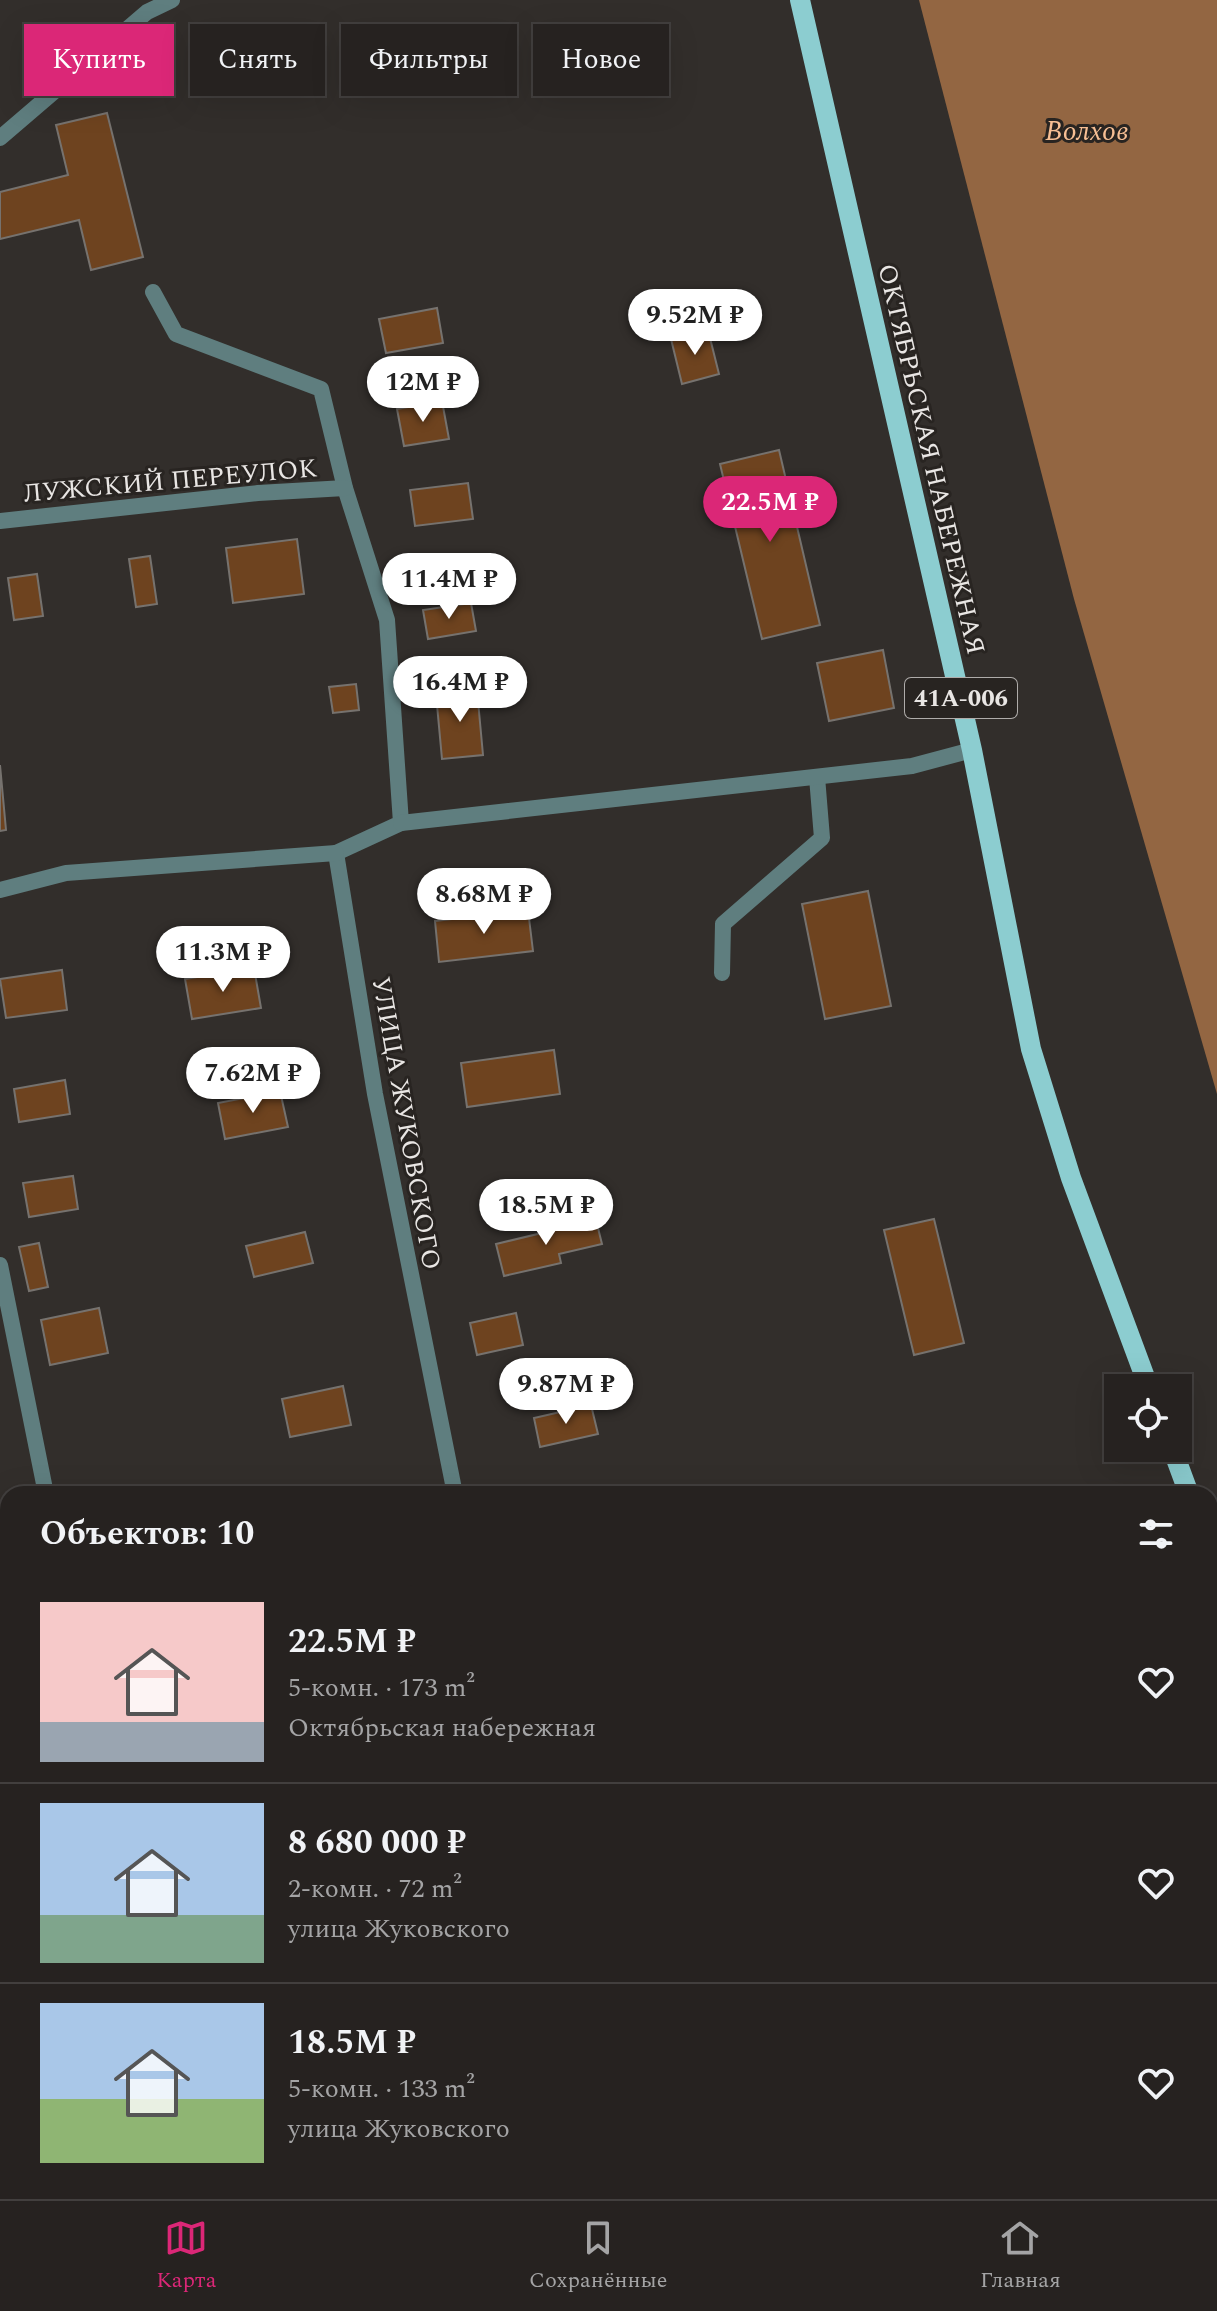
<!DOCTYPE html>
<html lang="ru">
<head>
<meta charset="utf-8">
<style>
	body { margin:0; font-family:Spectral,serif; background:#322f2d; color:#f1f3f6; height:100vh; display:flex; flex-direction:column; font-size:30px; white-space:nowrap }
	* { box-sizing:border-box; margin:0 }
	p { font-size:26px; color:#a4a4a5 }
	.icon { flex:none; width:44px; height:44px; fill:none; stroke:currentColor; stroke-width:2; stroke-linecap:round; stroke-linejoin:round }
	.map { position:relative; flex:1; overflow:hidden }
	.details { position:absolute; left:0px; top:1486px; width:1218px; height:714px; display:flex; flex-direction:column; background:#262220; border-radius:24px 24px 0 0; box-shadow:0 8px 32px #0002,0 0 0 2px #423f3e }
	.details>* { flex:none }
	.banner { position:absolute; left:24px; top:24px; width:800px; height:72px; display:flex; gap:16px }
	.fabs { position:absolute; left:1104px; top:1374px; display:grid; gap:16px }
	.fabs a { display:grid; place-items:center; width:88px; height:88px; border-radius:0px; background:#262220; box-shadow:0 8px 32px #0002,0 0 0 2px #423f3e; font-size:40px }
	.price { position:absolute; translate:-50% -68px; padding:0 18px; border-radius:28px; background:#fff; color:#222; font-size:26px; line-height:52px; filter:drop-shadow(0 2px 4px #0008) }
	.price::after { content:''; position:absolute; left:50%; top:48px; width:24px; height:18px; margin-left:-12px; background:inherit; clip-path:polygon(0 0,100% 0,50% 100%) }
	.price.current { background:#db2777; color:#fff }
	ul { padding:0; list-style:none }
	li { display:flex; align-items:center; gap:24px; height:200px; padding:0 40px }
	li+li { border-top:2px solid #423f3e }
	li span { display:grid; place-items:center; flex:none; width:224px; height:160px; border-radius:0px; color:#555 }
	li>.icon { margin-inline-start:auto }
	span .icon { width:96px; height:96px; fill:#fffc; stroke-width:1 }
	li b { font-size:34px }
	h2 { display:flex; justify-content:space-between; align-items:center; height:96px; padding:0 40px; font-size:34px }
	.tag { padding:0 28px; border-radius:0px; background:#262220; box-shadow:0 8px 32px #0002,0 0 0 2px #423f3e; font-size:28px; line-height:72px }
	.tag.current { background:#db2777; color:#fff }
	.dock { display:flex; justify-content:space-around; align-items:center; height:112px; border-top:2px solid #423f3e; background:#262220; font-size:22px; color:#a4a4a5 }
	.dock a { display:grid; justify-items:center; gap:4px }
	.dock .current { color:#db2777 }
	.map>svg:first-child { display:block }
	.water { fill:#936642 }
	.building { fill:#6e431f; stroke:#76726e; stroke-width:2 }
	.lines { fill:none; stroke-linecap:round; stroke-linejoin:round }
	.lane { stroke:#5f7e7f; stroke-width:16 }
	.street { stroke:#5f7e7f; stroke-width:16 }
	.primary { stroke:#8ccdd0; stroke-width:20 }
	.labels { text-anchor:middle; stroke-width:6; stroke-linejoin:round; paint-order:stroke }
	.shield { fill:#282421; stroke:#afacaa; stroke-width:2 }
	.shield-label { font-size:24px; font-weight:bold; fill:#e9e6e4 }
	.street-label { font-size:26px; fill:#e9e6e4; stroke:#282421 }
	.water-label { font-size:28px; font-style:italic; fill:#f7bf94; stroke:#282421 }
</style>
</head>
<body>
<div class="map">
<svg width="1217" height="2199" viewBox="0 0 1217 2199">
	<rect width="100%" height="100%" fill="#322e2b"/>
	<path class="water" d="M919,0h298v1094l-143,-495z"/>
	<g class="building">
		<path d="M107,113l36,144 -52,13 -12,-50 -79,19v-47l68,-17 -12,-50z"/>
		<path d="M437,308l6,35 -57,10 -7,-34z"/>
		<path d="M708,330l11,44 -37,10 -11,-45z"/>
		<path d="M442,401l7,38 -45,7 -7,-37z"/>
		<path d="M779,450l41,175 -58,14 -42,-175z"/>
		<path d="M468,483l5,36 -58,7 -5,-36z"/>
		<path d="M297,539l7,55 -71,9 -7,-55z"/>
		<path d="M150,556l7,48 -21,3 -7,-48z"/>
		<path d="M37,574l6,42 -29,4 -6,-42z"/>
		<path d="M471,603l5,28 -48,8 -5,-29z"/>
		<path d="M883,650l11,58 -65,13 -12,-58z"/>
		<path d="M356,684l3,26 -26,3 -4,-26z"/>
		<path d="M477,690l6,65 -41,4 -6,-65z"/>
		<path d="M0,765l6,65 -6,1z"/>
		<path d="M868,891l23,115 -66,13 -23,-115z"/>
		<path d="M528,910l5,41 -94,11 -4,-41z"/>
		<path d="M254,968l7,40 -69,11 -7,-40z"/>
		<path d="M62,970l5,40 -61,8 -6,-39z"/>
		<path d="M554,1050l6,44 -93,13 -6,-44z"/>
		<path d="M65,1080l5,34 -51,8 -5,-33z"/>
		<path d="M280,1091l8,36 -63,12 -7,-36z"/>
		<path d="M73,1176l5,33 -49,8 -6,-34z"/>
		<path d="M934,1219l30,124 -50,12 -30,-125z"/>
		<path d="M596,1220l6,24 -43,10 2,9 -57,13 -8,-32z"/>
		<path d="M305,1232l8,31 -59,14 -8,-31z"/>
		<path d="M39,1243l9,44 -19,4 -10,-44z"/>
		<path d="M99,1308l9,45 -58,12 -9,-45z"/>
		<path d="M516,1313l7,32 -46,10 -7,-32z"/>
		<path d="M343,1386l8,39 -61,12 -8,-38z"/>
		<path d="M591,1405l7,29 -58,13 -6,-29z"/>
		<path d="M8,1846v37l-6,-36z"/>
		<path d="M689,2192h43l-31,7h-11z"/>
	</g>
	<g class="lines">
		<g class="lane">
			<path d="M0,138l147,-126 25,-12"/>
			<path d="M722,973l1,-49 99,-86 -5,-61"/>
		</g>
		<g class="street">
			<path d="M153,292l23,42 145,55 24,99 42,132 14,203 -65,30 39,241 80,400"/>
			<path d="M0,521l258,-28 87,-5"/>
			<path d="M401,823l511,-57 60,-16"/>
			<path d="M0,890l66,-17 270,-20"/>
			<path d="M0,1265l46,229"/>
			<path d="M181,2192l2,7"/>
			<path d="M602,2192l1,7"/>
		</g>
		<g class="primary">
			<path d="M800,0l172,750 59,299 40,129 78,210"/>
			<path d="M1172,1448l17,46"/>
			<path d="M1210,1550l7,19"/>
		</g>
	</g>
	<g class="labels">
		<rect class="shield" x="905" y="678" width="112" height="40" rx="6"/>
		<g class="shield-label">
			<text x="961" y="706">41А-006</text>
		</g>
		<g class="street-label">
			<text transform="translate(932 459) rotate(77)" y="9">ОКТЯБРЬСКАЯ НАБЕРЕЖНАЯ</text>
			<text transform="translate(170 480) rotate(-5)" y="9">ЛУЖСКИЙ ПЕРЕУЛОК</text>
			<text transform="translate(407 1123) rotate(80)" y="9">УЛИЦА ЖУКОВСКОГО</text>
		</g>
		<g class="water-label">
			<text x="1087" y="140">Волхов</text>
		</g>
	</g>
</svg>
<div class="fabs">
<a><svg class="icon" aria-label="locate" viewBox="0 0 24 24"><circle cx="12" cy="12" r="6"/><path d="M12 2v4M12 18v4M2 12h4M18 12h4"/></svg></a>
</div>
<b class="price" style="left:695px;top:357px">9.52M ₽</b>
<b class="price" style="left:423px;top:424px">12M ₽</b>
<b class="price current" style="left:770px;top:544px">22.5M ₽</b>
<b class="price" style="left:449px;top:621px">11.4M ₽</b>
<b class="price" style="left:460px;top:724px">16.4M ₽</b>
<b class="price" style="left:484px;top:936px">8.68M ₽</b>
<b class="price" style="left:223px;top:994px">11.3M ₽</b>
<b class="price" style="left:253px;top:1115px">7.62M ₽</b>
<b class="price" style="left:546px;top:1247px">18.5M ₽</b>
<b class="price" style="left:566px;top:1426px">9.87M ₽</b>
<div class="banner">
<a class="tag current">Купить</a>
<a class="tag">Снять</a>
<a class="tag">Фильтры</a>
<a class="tag">Новое</a>
</div>
<section class="details">
<h2>Объектов: 10<svg class="icon" aria-label="filters" viewBox="0 0 24 24"><path d="M4 7h16M4 17h16"/><circle cx="9" cy="7" r="2"/><circle cx="15" cy="17" r="2"/></svg></h2>
<ul>
<li><span style="background:linear-gradient(#f6c9c9 75%,#9aa5b1 0)"><svg class="icon" aria-label="home" viewBox="0 0 24 24"><path d="M3 11l9-7 9 7M6 9v11h12V9"/></svg></span><div><b>22.5M ₽</b><p>5-комн. · 173 m²</p><p>Октябрьская набережная</p></div><svg class="icon" aria-label="heart" viewBox="0 0 24 24"><path d="M12 20l-8-8c-3-5 5-10 8-4 3-6 11-1 8 4z"/></svg></li>
<li><span style="background:linear-gradient(#a9c7e8 70%,#7fa58c 0)"><svg class="icon" aria-label="home" viewBox="0 0 24 24"><path d="M3 11l9-7 9 7M6 9v11h12V9"/></svg></span><div><b>8 680 000 ₽</b><p>2-комн. · 72 m²</p><p>улица Жуковского</p></div><svg class="icon" aria-label="heart" viewBox="0 0 24 24"><path d="M12 20l-8-8c-3-5 5-10 8-4 3-6 11-1 8 4z"/></svg></li>
<li><span style="background:linear-gradient(#a9c7e8 60%,#8fb573 0)"><svg class="icon" aria-label="home" viewBox="0 0 24 24"><path d="M3 11l9-7 9 7M6 9v11h12V9"/></svg></span><div><b>18.5M ₽</b><p>5-комн. · 133 m²</p><p>улица Жуковского</p></div><svg class="icon" aria-label="heart" viewBox="0 0 24 24"><path d="M12 20l-8-8c-3-5 5-10 8-4 3-6 11-1 8 4z"/></svg></li>
</ul>
</section>
</div>
<nav class="dock">
<a class="current"><svg class="icon" aria-label="map" viewBox="0 0 24 24"><path d="M3 6l6-2 6 2 6-2v14l-6 2-6-2-6 2zM9 4v14M15 6v14"/></svg>Карта</a>
<a><svg class="icon" aria-label="saved" viewBox="0 0 24 24"><path d="M7 4h10v16l-5-4-5 4z"/></svg>Сохранённые</a>
<a><svg class="icon" aria-label="home" viewBox="0 0 24 24"><path d="M3 11l9-7 9 7M6 9v11h12V9"/></svg>Главная</a>
</nav>
</body>
</html>
